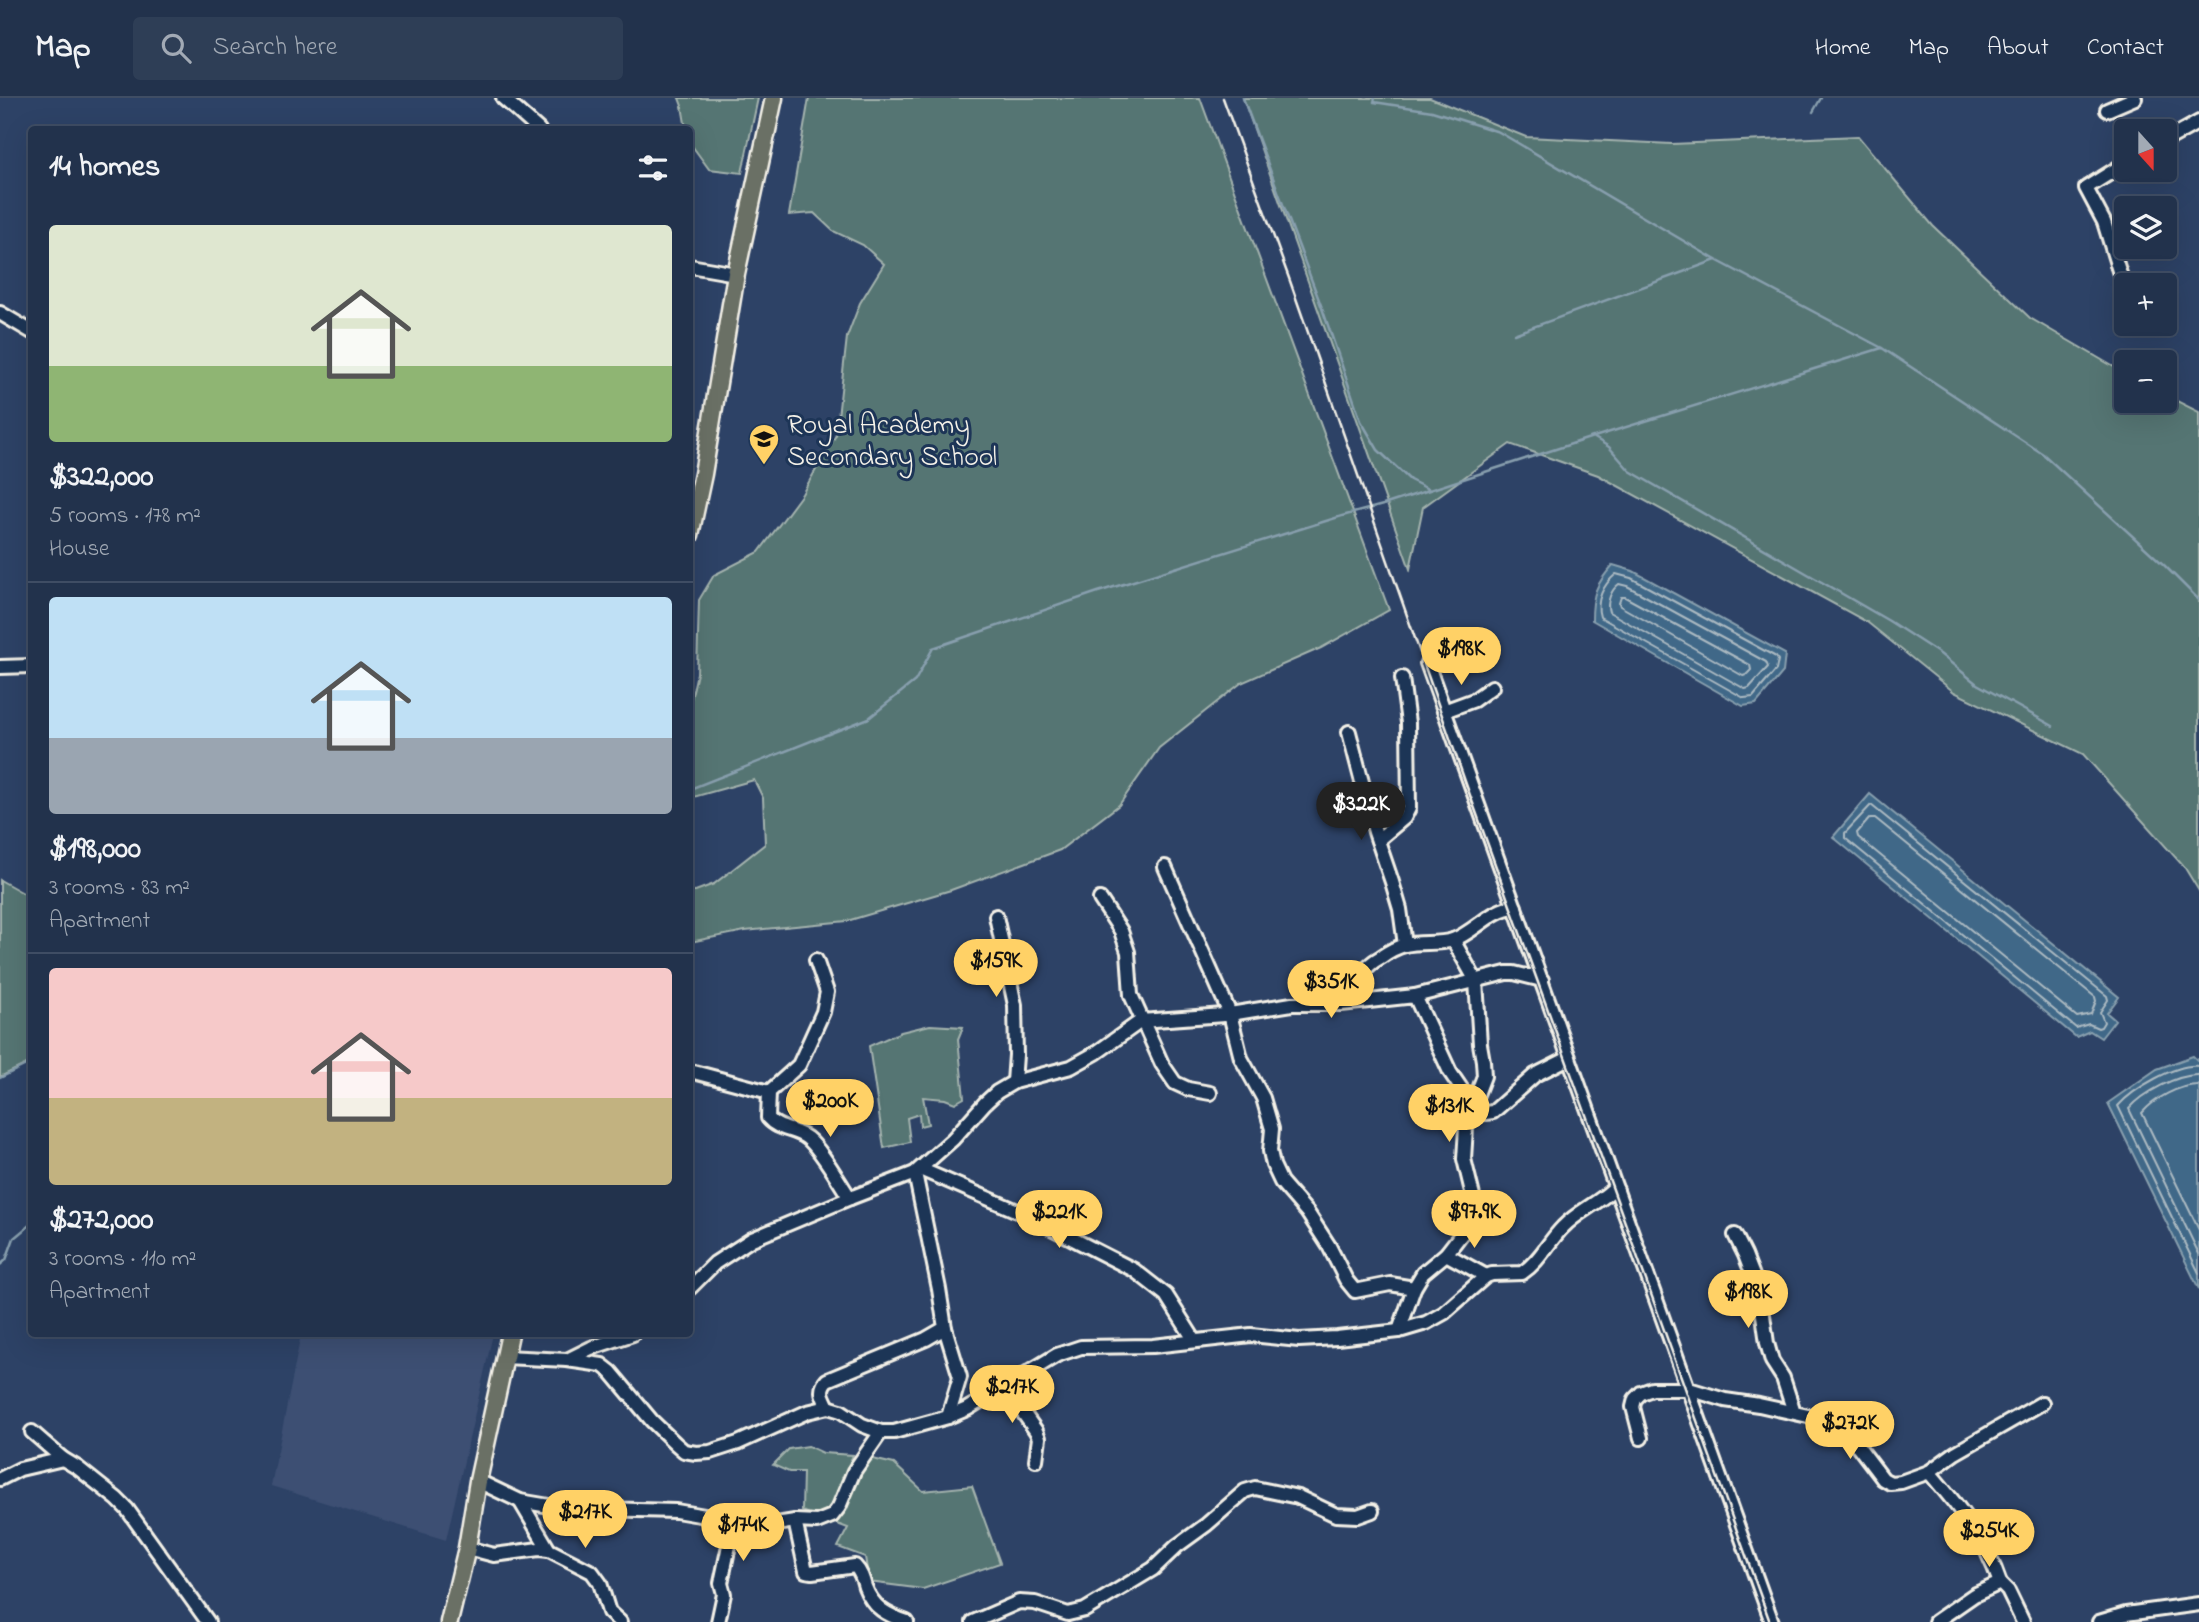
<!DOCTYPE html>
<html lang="en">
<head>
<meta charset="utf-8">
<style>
	body { margin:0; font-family:"Indie Flower",sans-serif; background:#2e3e56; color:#f1f3f6; height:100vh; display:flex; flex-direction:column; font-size:26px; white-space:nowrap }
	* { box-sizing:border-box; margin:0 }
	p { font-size:23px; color:#a2aab5 }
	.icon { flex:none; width:38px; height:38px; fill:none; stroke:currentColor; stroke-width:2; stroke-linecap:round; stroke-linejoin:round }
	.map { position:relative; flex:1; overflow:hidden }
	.side { position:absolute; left:28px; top:28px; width:665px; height:1211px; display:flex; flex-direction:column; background:#22324c; border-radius:7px; box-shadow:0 7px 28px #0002,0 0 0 2px #3f4d64 }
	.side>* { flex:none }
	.needle { width:46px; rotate:159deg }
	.controls { position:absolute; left:2114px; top:21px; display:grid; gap:14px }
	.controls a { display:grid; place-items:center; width:63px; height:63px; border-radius:7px; background:#22324c; box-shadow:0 7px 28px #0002,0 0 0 2px #3f4d64; font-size:35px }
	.price { position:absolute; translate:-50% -60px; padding:0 16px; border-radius:24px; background:#ffd166; color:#111; font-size:23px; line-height:46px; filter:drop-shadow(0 2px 4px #0008) }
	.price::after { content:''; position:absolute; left:50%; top:42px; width:21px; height:16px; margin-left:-10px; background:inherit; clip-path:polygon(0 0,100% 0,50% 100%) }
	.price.on { background:#222; color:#fff }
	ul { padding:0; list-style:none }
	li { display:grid; align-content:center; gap:14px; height:371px; padding:0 21px }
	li+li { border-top:2px solid #3f4d64 }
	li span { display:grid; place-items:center; height:217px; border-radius:7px; color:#555 }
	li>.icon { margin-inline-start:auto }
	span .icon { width:126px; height:126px; fill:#fffc; stroke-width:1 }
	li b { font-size:30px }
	h2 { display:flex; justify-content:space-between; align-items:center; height:84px; padding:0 21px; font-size:30px }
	header { display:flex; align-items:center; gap:42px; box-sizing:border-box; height:98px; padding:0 35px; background:#22324c; border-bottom:2px solid #3f4d64 }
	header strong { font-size:33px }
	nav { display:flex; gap:38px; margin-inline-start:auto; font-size:24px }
	.search { width:490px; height:63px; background:#2e3e56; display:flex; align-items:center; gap:18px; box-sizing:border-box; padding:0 24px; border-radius:7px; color:#a2aab5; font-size:26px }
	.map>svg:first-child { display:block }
	.built { fill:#3d4f73 }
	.green { fill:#557573; stroke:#a4b3ae; stroke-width:2 }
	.water { fill:#406888; stroke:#889fae; stroke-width:2 }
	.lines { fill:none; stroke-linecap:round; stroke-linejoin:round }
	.shore { stroke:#acbac2; stroke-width:2 }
	.stream { stroke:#889fae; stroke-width:2.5 }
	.minor-casing { stroke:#f4f1e8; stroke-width:18 }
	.major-casing { stroke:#f4f1e8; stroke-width:21 }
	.minor { stroke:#1d3557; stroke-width:12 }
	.major { stroke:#6b7065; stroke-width:16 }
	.rail { stroke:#f4f1e8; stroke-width:2.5 }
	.labels { text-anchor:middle; stroke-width:6; stroke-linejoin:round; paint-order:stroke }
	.poi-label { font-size:28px; fill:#f4f1e8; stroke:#1d3557; text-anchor:start }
</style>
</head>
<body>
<header>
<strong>Map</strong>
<div class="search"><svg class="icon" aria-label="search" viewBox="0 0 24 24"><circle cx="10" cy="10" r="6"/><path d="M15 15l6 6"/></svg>Search here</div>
<nav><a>Home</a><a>Map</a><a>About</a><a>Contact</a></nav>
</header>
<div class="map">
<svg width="2199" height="1524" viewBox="0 0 2199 1524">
	<rect width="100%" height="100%" fill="#2d4266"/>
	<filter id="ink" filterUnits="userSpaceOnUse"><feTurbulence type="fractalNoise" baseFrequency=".0143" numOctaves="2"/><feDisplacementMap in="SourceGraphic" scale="14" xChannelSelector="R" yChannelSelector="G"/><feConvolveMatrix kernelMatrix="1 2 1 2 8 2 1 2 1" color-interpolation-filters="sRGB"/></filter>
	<g filter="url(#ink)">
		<path class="built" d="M301,1236h192l-47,206 -175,-54z"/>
		<g class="green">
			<path d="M679,0h79l-16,75 -33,-4 -19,-26v-13l-4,-1 -4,-23z"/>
			<path d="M809,0h391l189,512 -68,38 -80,35 -82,65 -40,57 -59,45 -109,40 -104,31 -102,10 -55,11v-49l24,-9 51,-40 -2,-46 -9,-18 -64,18v-94l7,-31 2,-73 15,-25 45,-23 43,-58 34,-59 11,-98 13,-34 24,-39 -21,-19 -30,-14 -19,-18 -25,2z"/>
			<path d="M1243,0h187l96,39 146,7 186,-8 75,90 97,92 96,56v27h39v-6l34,17v479l-14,-23 -102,-114 -129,-62 -87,-70 -269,-147 -88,-31 -87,63 -13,62z"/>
			<path d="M0,782l32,18 -1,164 -31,15z"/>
			<path d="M930,927l33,2 -5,12 6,59 -9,5 -10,-4 -22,-2 5,27 -8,2 -1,-12 -12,4 3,24 -26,6 -15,-102 32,-14z"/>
			<path d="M808,1348l15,7 30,2 -10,24 10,1 11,-23 30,7 29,27 49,-5 28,77 -77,26 -54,-7 -4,-25 -27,-10 10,-19 -46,-17 1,-39h-14l-16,-7 16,-16z"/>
		</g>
		<g class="water">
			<path d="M1613,467l20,6 152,83 -2,18 -27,32 -13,2 -151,-86c0,-26 4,-36 21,-55z"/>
			<path d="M1870,696l249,203 -12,16 8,7 -14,18 -11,-7 -14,6 -243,-200z"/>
			<path d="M2193,958l6,6v227l-91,-186 49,-34z"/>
		</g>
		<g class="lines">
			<g class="shore">
				<path d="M1616,476l15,4 145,79 2,3 -2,10 -23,27 -9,1 -144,-81c-5,-16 3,-32 16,-43z"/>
				<path d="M1619,486l8,2 139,76 2,5 -19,21 -4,1 -136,-77c-3,-10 2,-22 10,-28z"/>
				<path d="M1621,499h4l125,68 1,5 -5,5 -3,1 -123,-70 -1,-3z"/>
				<path d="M1871,707l236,191 1,4 -8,12 4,10 -3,5 -3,1 -9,-4 -13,4 -231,-190v-5z"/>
				<path d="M1870,720h5l220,179 1,4 -5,13 -14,3 -219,-180 -1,-4z"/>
				<path d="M2199,968c-23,-3 -66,23 -81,40l81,167"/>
				<path d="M2199,977c-22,-1 -56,18 -70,34l70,145"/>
				<path d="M2199,987c-20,0 -44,13 -57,28l57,117"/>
			</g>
			<g class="stream">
				<path d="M1243,0l79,210 39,113 17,29 32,30 20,10"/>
				<path d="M1375,0l-1,4 58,9 67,21 217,128 166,88 161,106 121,111 35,35"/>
				<path d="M1813,14l8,-14"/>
				<path d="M1514,236l202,-74"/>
				<path d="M1594,339l288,-89"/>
				<path d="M690,691l179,-71 46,-37 18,-33 165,-56 244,-76 41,-11 210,-68 16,10 21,24 259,150 51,33 37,30 76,42"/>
				<path d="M0,980l32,-16"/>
				<path d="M0,1167l6,-5 8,-22 18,-15"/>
			</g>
			<g class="minor-casing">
				<g id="minor">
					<path d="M503,0l36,32"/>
					<path d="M2107,12l28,-12"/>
					<path d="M2165,43l34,-19"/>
					<path d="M690,168l46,8"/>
					<path d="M2124,189l-20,-65 -18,-34 40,-25"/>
					<path d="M0,215l32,19"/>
					<path d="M1427,565l345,959"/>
					<path d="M0,569l32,-1"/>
					<path d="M1444,613l30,-11 18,-13"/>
					<path d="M1349,634l26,100 17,50 8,27 5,36"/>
					<path d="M1378,742l26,-22 5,-10 -1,-85 -6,-45"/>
					<path d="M1165,769l65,147 11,44 22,40 9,31 -2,22 3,14 8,17 26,30 22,34 17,34 9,11 35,-7 24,4"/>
					<path d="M1100,801l21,32 7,21 3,43 31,69 13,19 13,6 22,4"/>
					<path d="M996,818l19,89 1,50 -2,27"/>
					<path d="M816,862l11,32 -4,20 -24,53 -30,27 -1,26c10,12 27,11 39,20 14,11 32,44 43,60"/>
					<path d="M1415,898l91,-23h8l28,7"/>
					<path d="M1359,904c2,-24 -1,-32 22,-45 7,-5 16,-10 24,-12 15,-4 33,0 48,-5 22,-8 39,-32 62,-33"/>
					<path d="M690,973l79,21"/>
					<path d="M1469,1017l24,-3 42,-37 34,-17"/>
					<path d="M920,1071l102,44 112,57 32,25 29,46"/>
					<path d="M1735,1137l10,20 15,39 7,49 5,18 11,17 11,34"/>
					<path d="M1446,1156l40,22"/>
					<path d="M690,1190l25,-25 37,-24 98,-41 65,-25 38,-34 32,-36 12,-11 17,-10 57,-15 25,-14 45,-32 83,-6 68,-11h49l74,-8 35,76 23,34"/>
					<path d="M945,1230l15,49 -12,40"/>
					<path d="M1399,1233l15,-43 9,-15 23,-19 17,-22 8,-24 2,-12 -9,-37 2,-31 3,-13 15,-39 -1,-15 -3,-17 -4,-63 -23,-41"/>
					<path d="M504,1259l63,3 35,5 9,7 41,49 24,23 8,7 12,2 14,-1 28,-9 69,-31 21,-5 13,4 21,14 19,7h13l54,-15 19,-8 90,-54 24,-8 72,-1 98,-11 48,5 38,-2 62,-7 27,-8 18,-10 42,-37 6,-2 30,-1c18,-12 26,-31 41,-46 14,-15 34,-23 49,-37h5"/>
					<path d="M567,1262l24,-12 42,-14"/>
					<path d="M1005,1289l31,44 3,7 -3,22"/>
					<path d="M828,1309c-5,-11 -10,-17 -1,-27l99,-41 19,-11 -6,-39 -24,-116"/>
					<path d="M32,1334l31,27 15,9 39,31 10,10 81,113"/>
					<path d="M1641,1340l-8,-31 2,-8 6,-6 11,-4h37l36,11 34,5 58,13 28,15 13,13 25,33 7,4 11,-1 28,-10 26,-19 87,-50"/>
					<path d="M1929,1374c30,35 56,66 71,111"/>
					<path d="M0,1381l20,-10 43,-10"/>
					<path d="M478,1383l42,20 41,7 115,3 88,15 31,-5 22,1 15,-6 7,-9 15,-36 27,-39"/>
					<path d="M520,1403l29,49 43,22 8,11 9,29 11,10"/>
					<path d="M795,1423l11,50 6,1 43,-6c6,6 8,13 10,21 8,21 22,28 42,35"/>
					<path d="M467,1450l27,7 45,-6 10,1"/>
					<path d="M718,1524l6,-28 -3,-11 13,-61"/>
					<path d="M973,1524l46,-20 16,1 33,11 17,-4 68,-41 24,-23 29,-21 39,-34 10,-3 43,9 38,18 22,1 14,-5"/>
					<path d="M1935,1524l39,-27 26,-12 8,8 15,31"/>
					<path d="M2099,1524l27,-8 73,-10"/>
				</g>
			</g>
			<g class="major-casing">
				<g id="major">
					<path d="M690,437l13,-61 33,-200 38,-176"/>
					<path d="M449,1524l18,-74 11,-67 32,-147"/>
				</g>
			</g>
			<use href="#minor" class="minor"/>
			<use href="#major" class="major"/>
			<path class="rail" d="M1223,0l67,183 177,506 303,835"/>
		</g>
	</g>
	<defs>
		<g id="school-pin" transform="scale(1.575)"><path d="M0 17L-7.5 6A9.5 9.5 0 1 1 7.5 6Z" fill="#ffd166" stroke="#1d3557"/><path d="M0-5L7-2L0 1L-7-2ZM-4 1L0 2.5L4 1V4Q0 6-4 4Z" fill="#111"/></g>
	</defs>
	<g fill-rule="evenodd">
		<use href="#school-pin" x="764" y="341"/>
	</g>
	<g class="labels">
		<g class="poi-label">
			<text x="787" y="335">Royal Academy<tspan x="787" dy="32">Secondary School</tspan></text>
		</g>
	</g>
</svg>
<div class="controls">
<a><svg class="needle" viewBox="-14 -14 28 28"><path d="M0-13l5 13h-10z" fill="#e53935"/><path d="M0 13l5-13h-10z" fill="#a2aab5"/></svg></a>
<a><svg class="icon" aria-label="layers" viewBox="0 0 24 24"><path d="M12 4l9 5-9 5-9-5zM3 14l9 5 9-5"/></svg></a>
<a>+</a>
<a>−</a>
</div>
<b class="price" style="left:1461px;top:589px">$198K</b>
<b class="price on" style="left:1361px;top:744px">$322K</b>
<b class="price" style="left:996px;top:901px">$159K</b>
<b class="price" style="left:1331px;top:922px">$351K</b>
<b class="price" style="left:830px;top:1041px">$200K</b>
<b class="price" style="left:1449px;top:1046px">$131K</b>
<b class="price" style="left:1059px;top:1152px">$221K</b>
<b class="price" style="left:1474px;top:1152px">$97.9K</b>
<b class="price" style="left:1748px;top:1232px">$198K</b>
<b class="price" style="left:1012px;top:1327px">$217K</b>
<b class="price" style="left:1850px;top:1363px">$272K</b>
<b class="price" style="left:585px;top:1452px">$217K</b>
<b class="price" style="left:743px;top:1465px">$174K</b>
<b class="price" style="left:1989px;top:1471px">$254K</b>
<section class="side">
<h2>14 homes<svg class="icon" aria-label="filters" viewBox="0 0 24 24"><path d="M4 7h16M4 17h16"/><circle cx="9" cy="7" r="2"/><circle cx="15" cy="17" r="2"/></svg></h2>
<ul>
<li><span style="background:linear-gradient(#dfe7d0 65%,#8fb573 0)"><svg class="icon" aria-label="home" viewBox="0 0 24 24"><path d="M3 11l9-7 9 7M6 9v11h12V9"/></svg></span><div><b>$322,000</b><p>5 rooms · 178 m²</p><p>House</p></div></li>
<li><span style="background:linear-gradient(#bfe0f5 65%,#9aa5b1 0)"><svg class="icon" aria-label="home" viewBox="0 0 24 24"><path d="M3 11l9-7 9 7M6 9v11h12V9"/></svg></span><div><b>$198,000</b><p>3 rooms · 83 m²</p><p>Apartment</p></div></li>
<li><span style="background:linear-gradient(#f6c9c9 60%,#c2b280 0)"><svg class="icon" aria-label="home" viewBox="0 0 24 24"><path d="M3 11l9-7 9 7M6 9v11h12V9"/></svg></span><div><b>$272,000</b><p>3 rooms · 110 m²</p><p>Apartment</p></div></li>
</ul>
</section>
</div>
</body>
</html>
